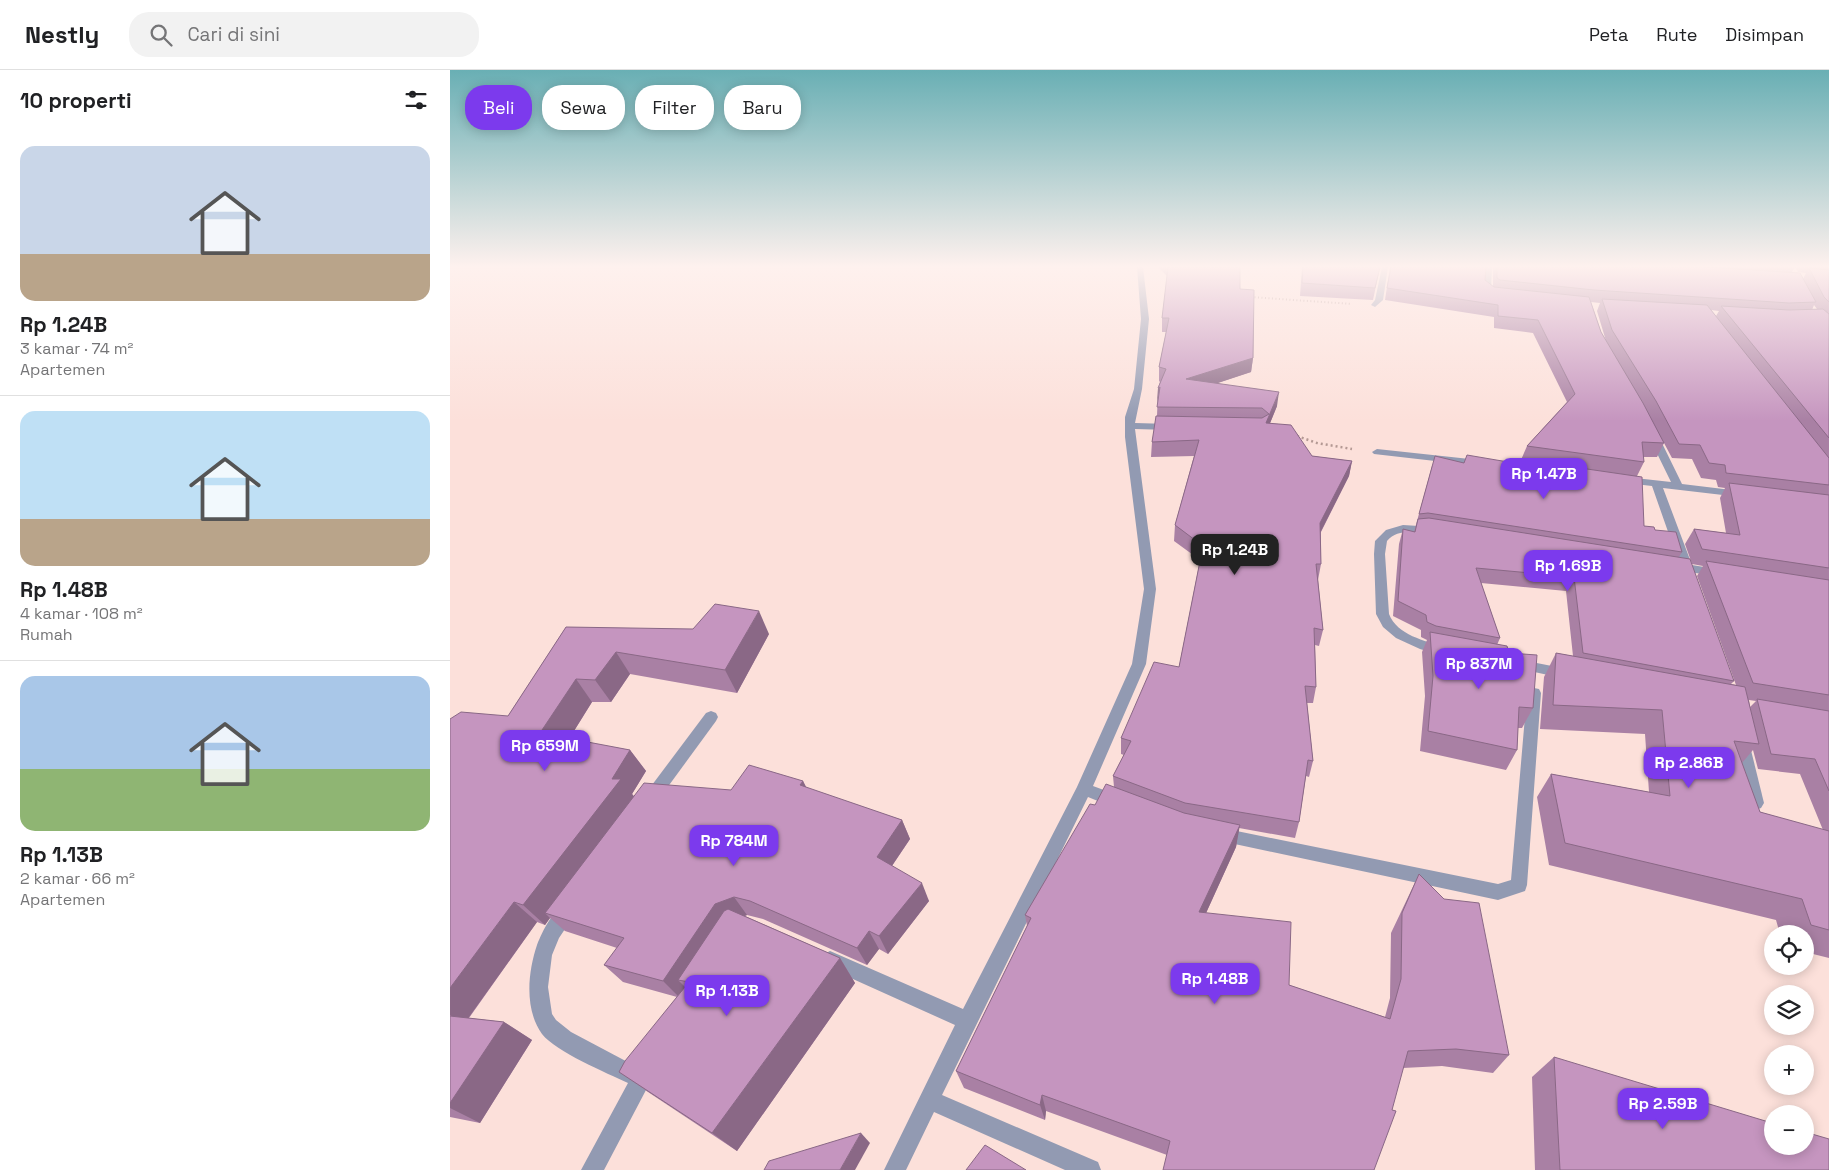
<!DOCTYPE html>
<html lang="id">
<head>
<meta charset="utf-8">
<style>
	body { margin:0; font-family:"Space Grotesk",sans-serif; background:#f2f2f2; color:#202124; height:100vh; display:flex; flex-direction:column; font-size:19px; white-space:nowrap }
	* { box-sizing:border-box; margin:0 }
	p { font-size:16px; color:#757577 }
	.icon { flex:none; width:28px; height:28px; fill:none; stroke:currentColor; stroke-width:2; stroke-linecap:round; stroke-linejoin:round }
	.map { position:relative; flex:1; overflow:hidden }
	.side { display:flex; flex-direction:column; background:#fff; width:450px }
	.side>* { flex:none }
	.banner { position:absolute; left:15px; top:15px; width:475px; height:45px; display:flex; gap:10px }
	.buttons { position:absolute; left:1314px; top:855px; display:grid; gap:10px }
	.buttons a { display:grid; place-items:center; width:50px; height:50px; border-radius:50%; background:#fff; box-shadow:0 2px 12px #0003; font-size:25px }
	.price { position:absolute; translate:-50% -42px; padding:0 11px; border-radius:10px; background:#7c3aed; color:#fff; font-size:16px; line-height:32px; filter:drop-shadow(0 1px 2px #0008) }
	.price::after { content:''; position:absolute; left:50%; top:30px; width:15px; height:11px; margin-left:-8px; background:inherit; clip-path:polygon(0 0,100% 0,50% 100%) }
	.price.on { background:#222; color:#fff }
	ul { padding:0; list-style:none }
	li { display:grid; align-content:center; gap:10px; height:265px; padding:0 20px }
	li+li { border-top:1px solid #e0e0e0 }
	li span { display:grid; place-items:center; height:155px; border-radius:15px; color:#555 }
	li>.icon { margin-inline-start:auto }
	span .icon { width:90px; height:90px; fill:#fffc; stroke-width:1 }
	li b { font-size:21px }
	h2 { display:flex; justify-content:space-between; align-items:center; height:60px; padding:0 20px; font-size:21px }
	.chip { padding:0 18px; border-radius:20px; background:#fff; box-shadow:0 2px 12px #0003; font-size:18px; line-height:45px }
	.chip.on { background:#7c3aed; color:#fff }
	header { display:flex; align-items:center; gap:30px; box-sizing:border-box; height:70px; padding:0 25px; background:#fff; border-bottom:1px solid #e0e0e0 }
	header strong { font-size:24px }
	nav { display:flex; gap:28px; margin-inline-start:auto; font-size:18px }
	.search { width:350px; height:45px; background:#f2f2f2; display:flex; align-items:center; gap:12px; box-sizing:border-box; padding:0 18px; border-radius:20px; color:#757577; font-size:19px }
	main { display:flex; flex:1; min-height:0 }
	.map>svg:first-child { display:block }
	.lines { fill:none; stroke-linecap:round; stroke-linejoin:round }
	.path-far1 { stroke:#b49994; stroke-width:2; stroke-dasharray:1 2.5; stroke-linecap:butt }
	.path { stroke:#b49994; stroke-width:2.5; stroke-dasharray:2 3; stroke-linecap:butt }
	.street { fill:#929ab2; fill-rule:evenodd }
	.wall { fill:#a980a4; fill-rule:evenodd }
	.shaded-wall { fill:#8a6886 }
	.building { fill:#c595bf; stroke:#8a6886 }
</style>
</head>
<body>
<header>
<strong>Nestly</strong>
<div class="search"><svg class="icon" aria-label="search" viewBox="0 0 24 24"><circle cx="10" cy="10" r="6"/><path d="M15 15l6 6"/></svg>Cari di sini</div>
<nav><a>Peta</a><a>Rute</a><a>Disimpan</a></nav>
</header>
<main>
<section class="side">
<h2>10 properti<svg class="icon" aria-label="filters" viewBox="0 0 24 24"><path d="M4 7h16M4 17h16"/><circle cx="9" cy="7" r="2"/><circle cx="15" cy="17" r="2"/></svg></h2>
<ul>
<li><span style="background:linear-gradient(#c9d6e8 70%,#b9a48a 0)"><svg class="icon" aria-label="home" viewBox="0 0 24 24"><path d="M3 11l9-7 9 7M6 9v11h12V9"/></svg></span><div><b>Rp 1.24B</b><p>3 kamar · 74 m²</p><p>Apartemen</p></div></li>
<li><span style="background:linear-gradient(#bfe0f5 70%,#b9a48a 0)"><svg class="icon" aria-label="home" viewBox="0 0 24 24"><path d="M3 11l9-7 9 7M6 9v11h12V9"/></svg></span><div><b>Rp 1.48B</b><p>4 kamar · 108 m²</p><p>Rumah</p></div></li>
<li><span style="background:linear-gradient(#a9c7e8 60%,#8fb573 0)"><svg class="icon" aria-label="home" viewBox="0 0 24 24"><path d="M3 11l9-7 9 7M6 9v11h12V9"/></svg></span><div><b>Rp 1.13B</b><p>2 kamar · 66 m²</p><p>Apartemen</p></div></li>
</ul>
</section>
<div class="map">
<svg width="1379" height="1100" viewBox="0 0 1379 1100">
	<rect width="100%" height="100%" fill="#fce0da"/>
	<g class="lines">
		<path class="path-far1" d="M801,227l101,7"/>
		<path class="path" d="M847,366l20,7 35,6"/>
		<g class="street">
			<path d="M687,197h6l6,52 -7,70 -7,34 35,1 5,3 -5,3 -35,-1 21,160 -10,75 -53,122 27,10 3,5 -3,5 -5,2 -27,-11 -146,298 156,67 3,8h-36l-131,-58 -28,58h-22l71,-145 -131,-59 -3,-6 3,-6 6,-3 133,58 114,-222 55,-123 12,-75 -19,-152v-20l9,-28 7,-70z"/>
			<path d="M932,197h6l-5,33 -8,7 -4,-2 4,-5z"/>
			<path d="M1036,197h6l-1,24 5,3v4h-6l-7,-6z"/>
			<path d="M1203,362l5,3 24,49 58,7 5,3 -5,3 -77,-9 29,77 30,5 2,3 -2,3 -27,-3 -2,4h-8l-3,-6 -8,-1 -2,-3 2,-3 5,-1 -27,-77 -26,-3 -5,-3 5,-3 45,5 -23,-47z"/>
			<path d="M927,379l102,11 5,3 -5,3 -105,-12 -2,-2z"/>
			<path d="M953,455l32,2 2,2c-11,10 -36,-5 -50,12l-2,13 4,60c8,21 36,27 56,33l1,3 -1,3 -5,2 -20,-6 -24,-11 -13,-11 -7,-13 -2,-60 1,-13 11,-11z"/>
			<path d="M1071,590l41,8 5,1 2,4 -2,4 -5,1 -46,-10 -2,-3 2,-3z"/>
			<path d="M1084,618l5,1 2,4 -14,192 -2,6 -27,9 -282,-60 -2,-5 2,-5 6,-2 276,56 13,-4 16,-187 2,-4z"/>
			<path d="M261,641l5,2 2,4 -2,4 -60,82 -5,2 -5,-2 -3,-5 3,-5 60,-80z"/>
			<path d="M1292,666l5,2 2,4 15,61 -3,5 -5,2 -5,-2 -3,-5 -13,-61 2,-4z"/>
			<path d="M118,833l6,2 3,6 -18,27 -7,17 -4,32 4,27 4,6 15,12 66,35 9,-6 7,3 3,7 -52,99h-23l47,-87c-21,-10 -72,-31 -86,-49 -18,-25 -14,-62 -5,-89 6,-15 16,-36 31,-42z"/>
		</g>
	</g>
	<g class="wall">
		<path d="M708,197h82v22l13,69 -2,14 -34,11 60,23 -7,17 42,33 40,5 -3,15 -28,56v32l-3,16 5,50 -4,16 -4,-1 1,42 -3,16h-6l6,58 -4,16 -3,-1 -7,46 -4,16 -56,-10 -3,19 -30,66 83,72 96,32 5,-19 1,-65 28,-59 90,181 -16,18 -51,-7 -39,2 -236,87 -121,-44 -1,9 -81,-32 -8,-17 71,-145 -2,-11 70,-110 19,-18 -1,-11 11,-21 -3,-1v-16l58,-71 21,-107 -26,-19 1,-16 19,-69 -43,1 1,-15 5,-26 1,-28 2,-6 -1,-1v-14l7,-35h-4v-14l5,-42z"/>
		<path d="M852,197h78l-7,33 -73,-4z"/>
		<path d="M940,197h96l-1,13 8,7v-20h336v691l-24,-6v-18h-25l-4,-14 -227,-55 -12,-68 14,-23 98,18 -4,-58 -105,-5 4,-52 12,-24 17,3 -7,-65 -85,-8 19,55 -3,7 12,8 24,55 -11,20h-4l-1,22 -11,20 -86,-19 5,-55 -3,-44 5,-12 -6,-3v-7l-28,-14 6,-72 4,-15 11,3 18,-66 32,-3h50l7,-3 6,-14 40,-44 -34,-69 -39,-5v-11l-109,-17zM1345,197l3,5 8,1 -3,6 -11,-7zM1141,232l9,1 -3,8 9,30 -5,-9zM1364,235l3,4 -5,1zM1261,240l8,1 -3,5zM1214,373l8,15 20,1 9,19 15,2 2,7 7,1 -5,10 6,35 -32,-4 -9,15 7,20 11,2 -6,10 39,109 -5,-1 3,-3 -55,-124 3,-5 -27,-22 -11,-4 -7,-50 7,-14 -1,-5h14zM1299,630l7,1 -6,6zM1303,680l5,19 42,5 23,56 -63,-18 -18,-49z"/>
		<path d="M116,557l203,7 -32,59 -107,-19 -19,28h-19l-23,37 61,11 16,21 -14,23 2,2 97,-6 72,-9 3,7 96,32 8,19 -18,27 37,35 -41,53 -9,-5 -12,16 -104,-46 -16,-4 -2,1 95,42 15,25 -118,168 -89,-59 -29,-20 58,-75 -54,-15 -19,-17 13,-17 -52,-17 -15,-13 -5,7 -8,-3 -68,96 35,4 28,18 -52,83 -30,-6v-398l58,-3z"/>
		<path d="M1104,987l275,113h-294l-3,-93z"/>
	</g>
	<g class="shaded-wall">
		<path d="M803,288l-2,14 -66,22 1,-15z"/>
		<path d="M710,317l-3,16 1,-15z"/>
		<path d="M829,322l-2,14 -13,32 2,-15z"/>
		<path d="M902,391l-3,15 -32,63 3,-16z"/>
		<path d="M309,541l10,23 -32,59 -12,-23z"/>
		<path d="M166,582l14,22 -19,28 -16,-22z"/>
		<path d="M126,609l16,23 -33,53 -19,-22z"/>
		<path d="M180,680l16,21 -14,23 5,7 -92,112 5,5 -5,7 -22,-20z"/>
		<path d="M353,711l10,19 -13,-15z"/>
		<path d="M452,750l8,19 -25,37 -8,-19z"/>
		<path d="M790,755l-4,22 -39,86 2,-21z"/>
		<path d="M472,813l7,18 -41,53 -9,-18z"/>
		<path d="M284,827l13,18 -18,7 -40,60 -11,-2 8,8 -6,10 -17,-17 52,-77z"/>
		<path d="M64,832l23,20 -73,102 -14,-9v-27z"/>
		<path d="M419,861l10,18 -12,16 -10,-17z"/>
		<path d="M390,888l15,25 -118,168 -25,-18z"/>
		<path d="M54,952l28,18 -52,83 -30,-15v-5z"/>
		<path d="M592,1025l4,16 -1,9 -5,-15z"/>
		<path d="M411,1063l9,10 -15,27h-15z"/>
	</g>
	<g class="building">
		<path d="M718,197h72v22l14,1 -1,68 -67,21 93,13 -13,31 25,2 21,31 40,5 -32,62 1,41h-5l7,66 -9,-2 2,59 -11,-1 8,75 -5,-1 -9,62 -114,-19 -72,-27 18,-35 -10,-3 33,-76 25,5 24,-121 -28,-21 24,-85 -47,2 4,-26 106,2 7,-4 -7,-6 -105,-1 3,-20 -2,1 8,-19 -7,-2 10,-49h-7z"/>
		<path d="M853,197h77l-5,21 -73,-5z"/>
		<path d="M941,197h95l-1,13 9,7 95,10 12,35 42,71 21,40 -22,-1 2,20 -117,-16 48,-52 -37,-74 -40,-4v-11l-111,-17z"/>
		<path d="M1047,197h208l95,6 16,29 -27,1 -195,-13 -94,-10 -3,-2z"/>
		<path d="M1359,198l20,2v32l-5,-5z"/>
		<path d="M1152,229l105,6 122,153v27l-103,-12 -1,-8 -16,-2 -9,-18 -21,-1 -23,-43 -44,-71z"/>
		<path d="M1271,236l68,4 34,-1 6,5v124z"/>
		<path d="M1017,385l47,8 3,-3 22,2 103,15 2,49 10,1 1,3 21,2 6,20 -254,-39 -9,1 16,-58 29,7z"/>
		<path d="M1279,413l100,12v73l-127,-19 -8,-20 46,6z"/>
		<path d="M979,448l261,41 44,122 -151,-28 -9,-76 -98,-9 24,70 -64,-12 -9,-4 -1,-7 -28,-14 5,-72 12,3 3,-13z"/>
		<path d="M1256,491l123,19v115l-76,-12z"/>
		<path d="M265,534l44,7 -34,59 -109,-18 -21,28 -19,-1 -36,54 90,17 -18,29h9l-98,126 -9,-3 -64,86v-269l11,-7 47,4 58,-89 127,2z"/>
		<path d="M980,562l77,14 2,7 28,2 -4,53 -14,-1 -2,43 -89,-19 5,-55z"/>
		<path d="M1106,583l189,34 14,57 -25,-3 26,71 69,19v99l-18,-5 -9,-26 -237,-56 -14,-69 119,22 -8,-86 -109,-5z"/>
		<path d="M1307,629l72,12v80l-14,-32 -44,-5z"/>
		<path d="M299,695l54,16 -3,4 102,35 -25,37 45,26 -43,53 -10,-5 -12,17 -107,-47 -16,-4 -19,7 -52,77 -59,-16 20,-27 -79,-25 99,-130 87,7z"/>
		<path d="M656,714l78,29 56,12 -41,87 92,10 -2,63 101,34 11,-40 1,-66 17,-39 25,25 35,4 30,152 -53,-6 -48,2 -16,59 4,1 -22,59h-211l7,-29 -128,-46 -2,10 -84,-34 75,-153 -6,-3 65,-111 5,1z"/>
		<path d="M278,839l112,49 -128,175 -93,-61 6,-11 64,-79 -11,-2 46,-69z"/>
		<path d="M0,946l54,6 -54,81z"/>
		<path d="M1104,987l218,66v23h33v-14l24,7v31h-269z"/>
		<path d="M411,1063l-21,37h-76l5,-9z"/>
		<path d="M535,1075l41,25h-60z"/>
	</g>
	<linearGradient id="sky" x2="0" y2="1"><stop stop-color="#69afb4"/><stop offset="0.56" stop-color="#fef1ee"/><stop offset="1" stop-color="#fef1ee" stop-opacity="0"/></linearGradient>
	<rect width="1379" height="351" fill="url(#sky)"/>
</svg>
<div class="buttons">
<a><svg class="icon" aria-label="locate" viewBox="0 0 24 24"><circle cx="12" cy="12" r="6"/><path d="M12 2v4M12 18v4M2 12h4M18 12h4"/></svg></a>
<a><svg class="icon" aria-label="layers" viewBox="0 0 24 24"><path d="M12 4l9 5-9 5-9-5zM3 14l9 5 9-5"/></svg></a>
<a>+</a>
<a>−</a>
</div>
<b class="price" style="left:1094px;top:430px">Rp 1.47B</b>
<b class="price on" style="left:785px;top:506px">Rp 1.24B</b>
<b class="price" style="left:1118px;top:522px">Rp 1.69B</b>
<b class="price" style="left:1029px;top:620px">Rp 837M</b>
<b class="price" style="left:95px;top:702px">Rp 659M</b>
<b class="price" style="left:1239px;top:719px">Rp 2.86B</b>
<b class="price" style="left:284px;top:797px">Rp 784M</b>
<b class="price" style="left:765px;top:935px">Rp 1.48B</b>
<b class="price" style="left:277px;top:947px">Rp 1.13B</b>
<b class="price" style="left:1213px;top:1060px">Rp 2.59B</b>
<div class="banner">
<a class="chip on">Beli</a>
<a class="chip">Sewa</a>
<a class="chip">Filter</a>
<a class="chip">Baru</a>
</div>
</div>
</main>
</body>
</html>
